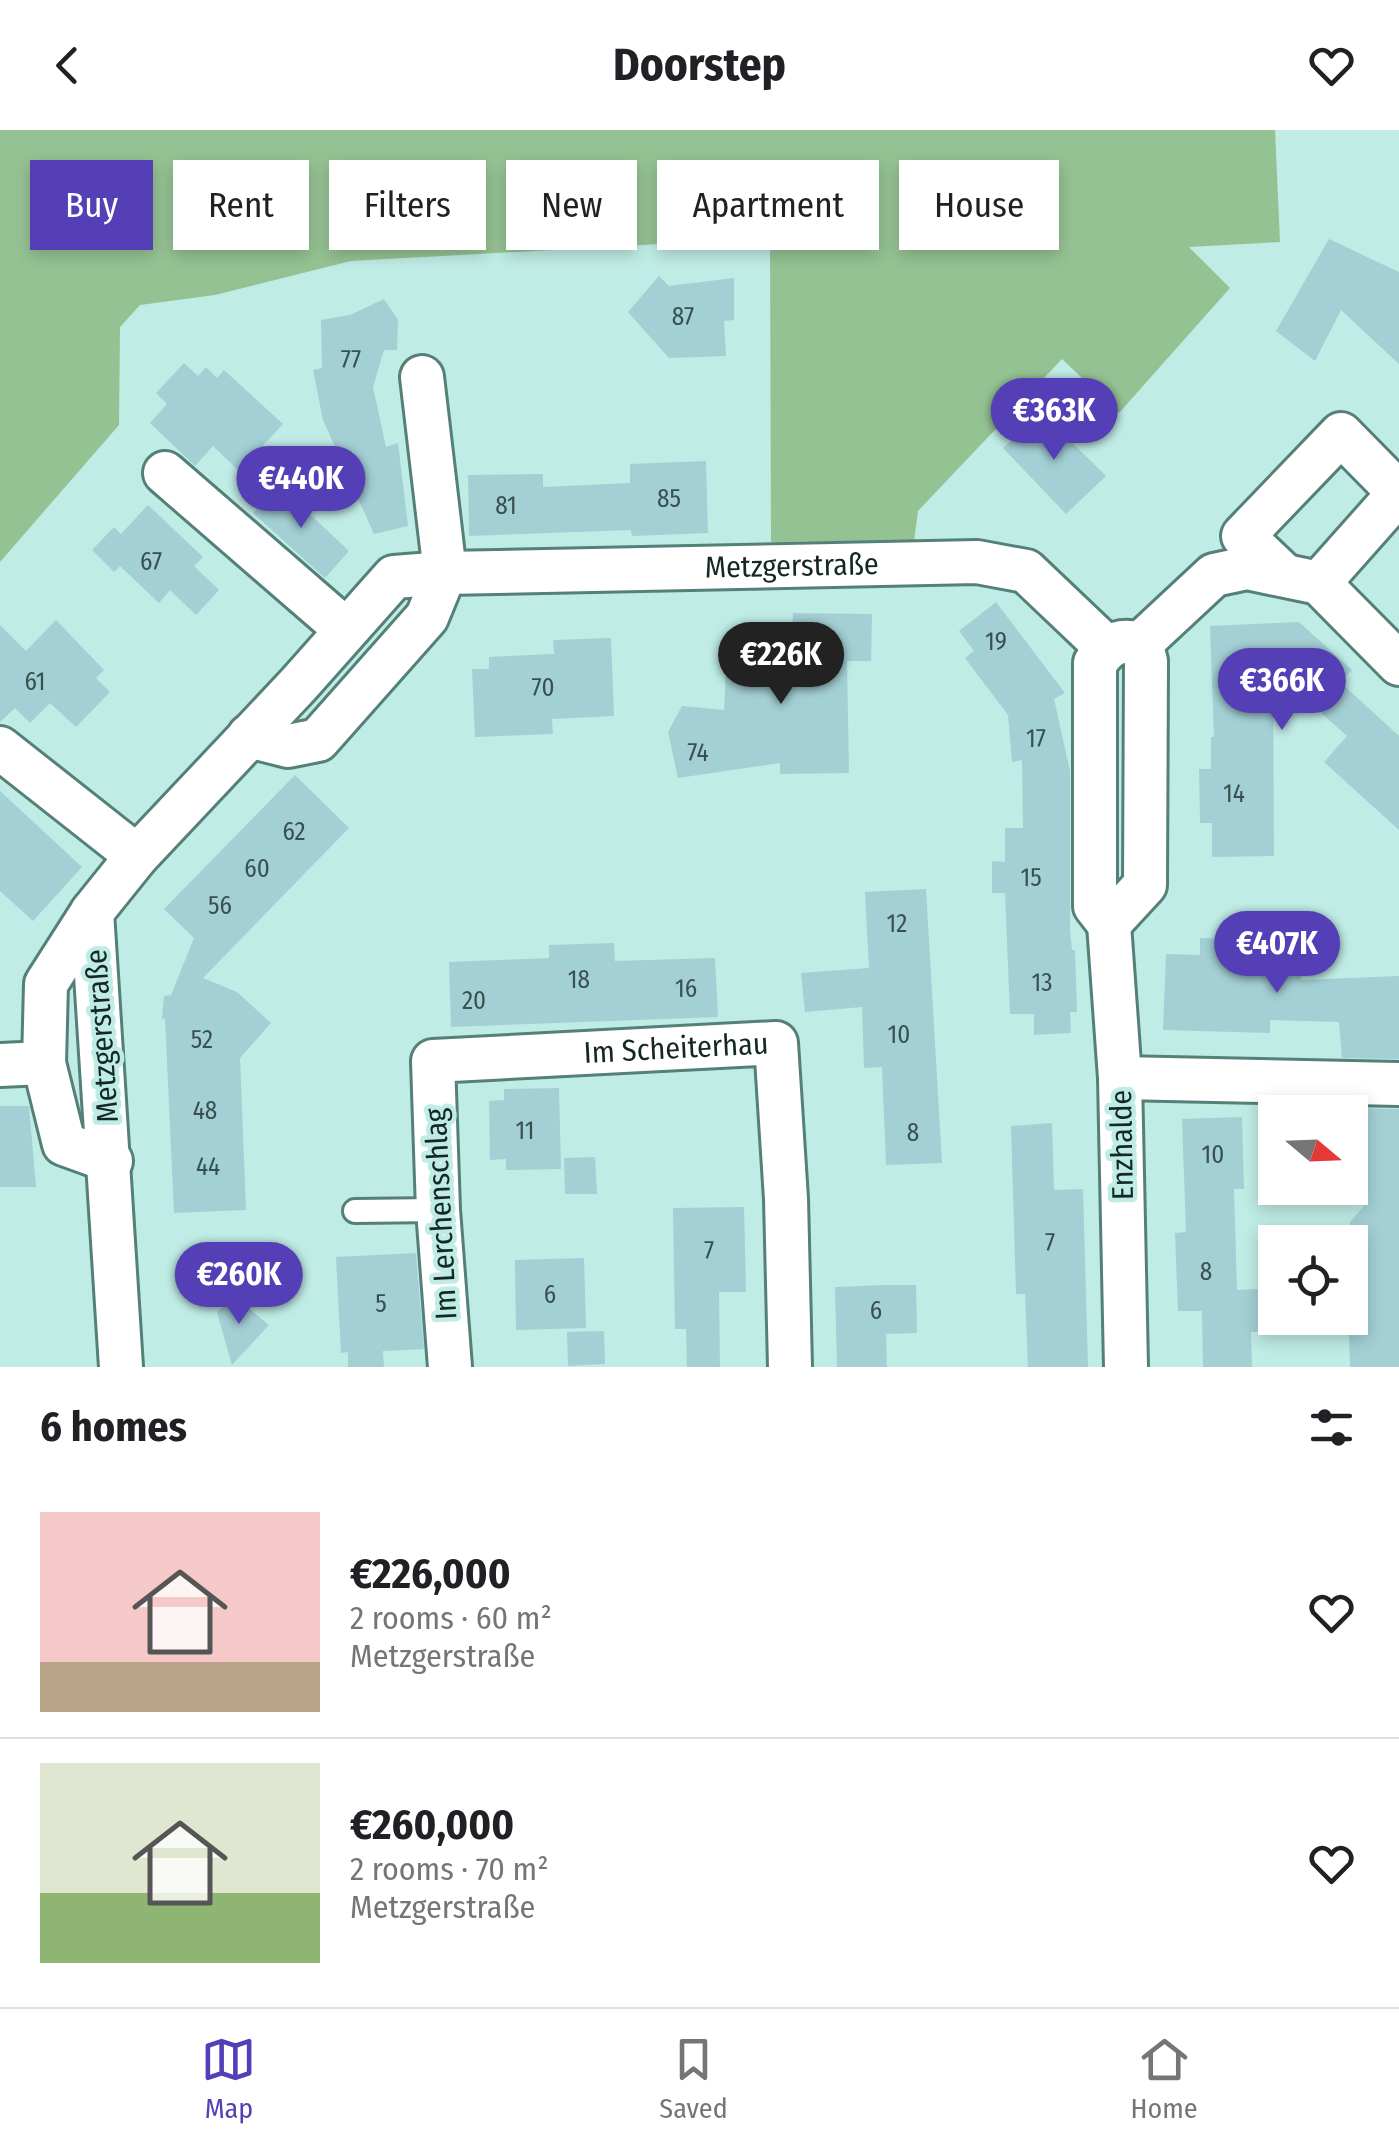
<!DOCTYPE html>
<html lang="en">
<head>
<meta charset="utf-8">
<style>
	body { margin:0; font-family:"Fira Sans Condensed",sans-serif; background:#f2f2f2; color:#202124; height:100vh; display:flex; flex-direction:column; font-size:38px; white-space:nowrap }
	* { box-sizing:border-box; margin:0 }
	p { font-size:32px; color:#757577 }
	.icon { flex:none; width:55px; height:55px; fill:none; stroke:currentColor; stroke-width:2; stroke-linecap:round; stroke-linejoin:round }
	.map { position:relative; height:1237px; overflow:hidden }
	.sheet { display:flex; flex-direction:column; background:#fff; flex:1 }
	.sheet>* { flex:none }
	.guide { position:absolute; left:30px; top:30px; width:1340px; height:90px; display:flex; gap:20px }
	.needle { width:65px; rotate:109deg }
	.tools { position:absolute; left:1258px; top:965px; display:grid; gap:20px }
	.tools a { display:grid; place-items:center; width:110px; height:110px; border-radius:0px; background:#fff; box-shadow:0 5px 15px #0003; font-size:50px }
	.price { position:absolute; translate:-50% -85px; padding:0 22px; border-radius:35px; background:#553fb7; color:#fff; font-size:32px; line-height:65px; filter:drop-shadow(0 2px 5px #0008) }
	.price::after { content:''; position:absolute; left:50%; top:60px; width:30px; height:22px; margin-left:-15px; background:inherit; clip-path:polygon(0 0,100% 0,50% 100%) }
	.price.current { background:#222; color:#fff }
	ul { padding:0; list-style:none }
	li { display:flex; align-items:center; gap:30px; height:250px; padding:0 40px }
	li+li { border-top:2px solid #e0e0e0 }
	li span { display:grid; place-items:center; flex:none; width:280px; height:200px; border-radius:0px; color:#555 }
	li>.icon { margin-inline-start:auto }
	span .icon { width:120px; height:120px; fill:#fffc; stroke-width:1 }
	li b { font-size:42px }
	h2 { display:flex; justify-content:space-between; align-items:center; height:120px; padding:0 40px; font-size:42px }
	.pill { padding:0 35px; border-radius:0px; background:#fff; box-shadow:0 5px 15px #0003; font-size:35px; line-height:90px }
	.pill.current { background:#553fb7; color:#fff }
	header { display:flex; justify-content:space-between; align-items:center; height:130px; padding:0 40px; background:#fff; font-size:45px; font-weight:700 }
	.menu { display:flex; justify-content:space-around; align-items:center; height:140px; border-top:2px solid #e0e0e0; background:#fff; font-size:28px; color:#757577 }
	.menu a { display:grid; justify-items:center; gap:5px }
	.menu .current { color:#553fb7 }
	.map>svg:first-child { display:block }
	.green { fill:#95c293 }
	.building { fill:#a3d0d5 }
	.lines { fill:none; stroke-linecap:round; stroke-linejoin:round }
	.lane-casing { stroke:#557f79; stroke-width:28 }
	.street-casing { stroke:#557f79; stroke-width:48 }
	.lane { stroke:#fff; stroke-width:22 }
	.street { stroke:#fff; stroke-width:42 }
	.labels { text-anchor:middle; stroke-width:9; stroke-linejoin:round; paint-order:stroke }
	.number-label { font-size:25px; fill:#385150 }
	.street-label { font-size:30px; fill:#152724; stroke:#bfece5 }
</style>
</head>
<body>
<header><svg class="icon" aria-label="back" viewBox="0 0 24 24"><path d="M15 5l-7 7 7 7"/></svg>Doorstep<svg class="icon" aria-label="heart" viewBox="0 0 24 24"><path d="M12 20l-8-8c-3-5 5-10 8-4 3-6 11-1 8 4z"/></svg></header>
<div class="map">
<svg width="1399" height="1237" viewBox="0 0 1399 1237">
	<rect width="100%" height="100%" fill="#bfece5"/>
	<path class="green" d="M0,0h1275l5,112 -91,5 41,41 -111,125 -57,-54 -144,152 -4,30 -143,1 -1,-304 -419,23 -136,34 -75,10 -20,22 -1,98 -119,137z"/>
	<g class="building">
		<path d="M1329,109l70,33v92l-58,-54 -26,51 -39,-30z"/>
		<path d="M659,146l10,10 65,-8v42l-10,1 2,35 -57,2 -41,-46z"/>
		<path d="M384,169l14,21 -1,30h-13l-11,37 13,60 12,-4 10,83 -34,8 -51,-114 -10,-50 9,-2 -1,-48 29,-5z"/>
		<path d="M184,233l14,13 8,-9 11,11 7,-8 59,54 -44,47 -26,-25 -18,20 -45,-43 17,-19 -11,-11z"/>
		<path d="M1042,283l64,63 -40,38 -63,-66z"/>
		<path d="M706,331l2,72 -76,3 -1,-6 -162,6 -1,-61 75,-1v13l87,-4v-19z"/>
		<path d="M279,355l70,66 -24,27 -72,-65z"/>
		<path d="M148,375l55,52 -9,9 25,24 -23,25 -26,-25 -11,13 -39,-37 -6,6 -22,-22 22,-23 7,7z"/>
		<path d="M996,472l69,91 -11,6 16,72v159l2,20h3l2,62h-7l1,21 -37,2v-21h-24l-5,-121h-13v-32l13,1v-34h18l-1,-68 -10,2 -4,-47 -43,-57 9,-7 -15,-20z"/>
		<path d="M793,483l79,1 -1,47h-24l2,112 -69,1v-11l-102,15 -10,-46 14,-26 42,4 2,-40 66,3z"/>
		<path d="M56,490l48,50 -8,8 14,14 -34,35 -26,-24 -20,20 -15,-15 -15,14v-97l26,26z"/>
		<path d="M1299,492l53,48 -12,12 59,54v94l-75,-68 23,-26 -74,-66 1,186 -62,1v-34h-12l-1,-54h12v-32h3l-4,-111z"/>
		<path d="M611,508l3,78 -62,3 1,15 -78,3 -3,-68h17v-12l65,-3 -1,-14z"/>
		<path d="M295,645l54,53 -146,150 34,14 34,31 -31,35 6,152 -72,3 -9,-195 -3,1 2,-23 7,-1 23,-57 -30,-29z"/>
		<path d="M0,661l82,76 -49,54 -33,-30z"/>
		<path d="M926,759l16,274 -56,2 -4,-98 -18,1 -2,-61 -57,5 -4,-39 68,-5 -4,-76z"/>
		<path d="M1200,808l55,1 -1,6 49,2 -2,33 98,-4v83l-57,-1 -3,-36 -69,-2v13l-107,-3 3,-76 34,1z"/>
		<path d="M614,813l1,18 100,-3 3,59 -267,10 -2,-65 100,-4v-13z"/>
		<path d="M559,958l2,81 -55,1v-11l-16,1 -1,-59 15,-1v-11z"/>
		<path d="M0,976h29l7,81h-36z"/>
		<path d="M1344,978l55,1v258h-49l-1,-32h6l6,-62h-11v-51l14,-16 -1,-54h-13v-40h-6z"/>
		<path d="M1242,987l2,72h-10l3,101 38,-2v43l-24,1 1,35h-49l-1,-56h-24l-3,-78 11,-1 -4,-113z"/>
		<path d="M1052,993l2,67 29,-1 5,178h-60l-3,-73h-9l-5,-168z"/>
		<path d="M595,1027l2,37h-32l-1,-36z"/>
		<path d="M744,1077l2,85h-27l1,75h-33l-1,-38h-11l-2,-121z"/>
		<path d="M416,1123l8,96 -41,2 1,16h-36v-15l-7,1 -5,-96z"/>
		<path d="M584,1128l2,70 -70,2 -1,-70z"/>
		<path d="M885,1155h31l1,48 -31,1 1,33h-50l-2,-80z"/>
		<path d="M233,1165l36,30 -37,40 -15,-53z"/>
		<path d="M604,1201l1,33 -37,2 -1,-34z"/>
	</g>
	<g class="lines">
		<g class="lane-casing">
			<path id="lane" d="M355,1081l83,-1"/>
		</g>
		<g class="street-casing">
			<g id="street">
				<path d="M165,343l180,156"/>
				<path d="M1283,444l-40,-38 98,-102 58,59"/>
				<path d="M1319,453l80,-90"/>
				<path d="M249,606l39,10 30,-6 109,-123 18,-44 -23,-196"/>
				<path d="M0,618l137,108"/>
				<path d="M92,782l-46,72 -2,79 20,81 47,17"/>
				<path d="M1109,794l-14,-18v-243c10,-13 18,-23 36,-21"/>
				<path d="M0,935l44,-2"/>
				<path d="M1120,948l279,6"/>
				<path id="s1" d="M121,1237l-29,-455 45,-56 162,-172 95,-107 51,-4 532,-11 49,9 81,77"/>
				<path id="s2" d="M450,1237l-12,-157 -5,-149 343,-18 10,156 4,168"/>
				<path d="M1126,1237l-6,-289 -11,-154 36,-39 1,-224 -5,-18 73,-68 33,-7 72,15 80,81"/>
			</g>
		</g>
		<use href="#lane" class="lane"/>
		<use href="#street" class="street"/>
	</g>
	<g class="labels">
		<g class="number-label">
			<text x="683" y="195">87</text>
			<text x="351" y="238">77</text>
			<text x="669" y="377">85</text>
			<text x="506" y="384">81</text>
			<text x="151" y="440">67</text>
			<text x="996" y="520">19</text>
			<text x="35" y="560">61</text>
			<text x="543" y="566">70</text>
			<text x="1036" y="617">17</text>
			<text x="698" y="631">74</text>
			<text x="1234" y="672">14</text>
			<text x="294" y="710">62</text>
			<text x="257" y="747">60</text>
			<text x="1031" y="756">15</text>
			<text x="220" y="784">56</text>
			<text x="897" y="802">12</text>
			<text x="579" y="858">18</text>
			<text x="1042" y="861">13</text>
			<text x="686" y="867">16</text>
			<text x="474" y="879">20</text>
			<text x="899" y="913">10</text>
			<text x="202" y="918">52</text>
			<text x="205" y="989">48</text>
			<text x="525" y="1009">11</text>
			<text x="913" y="1011">8</text>
			<text x="1213" y="1033">10</text>
			<text x="208" y="1045">44</text>
			<text x="1050" y="1121">7</text>
			<text x="709" y="1129">7</text>
			<text x="1206" y="1150">8</text>
			<text x="550" y="1173">6</text>
			<text x="381" y="1182">5</text>
			<text x="876" y="1189">6</text>
		</g>
		<g class="street-label">
			<text dy="10" stroke="none"><textPath href="#s1" startOffset="1305">Metzgerstraße</textPath></text>
			<text transform="translate(102 906) rotate(-94)" y="10">Metzgerstraße</text>
			<text dy="10" stroke="none"><textPath href="#s2" startOffset="550">Im Scheiterhau</textPath></text>
			<text transform="translate(1122 1015) rotate(-91)" y="10">Enzhalde</text>
			<text transform="translate(441 1084) rotate(-93)" y="10">Im Lerchenschlag</text>
		</g>
	</g>
</svg>
<div class="tools">
<a><svg class="needle" viewBox="-14 -14 28 28"><path d="M0-13l5 13h-10z" fill="#e53935"/><path d="M0 13l5-13h-10z" fill="#757577"/></svg></a>
<a><svg class="icon" aria-label="locate" viewBox="0 0 24 24"><circle cx="12" cy="12" r="6"/><path d="M12 2v4M12 18v4M2 12h4M18 12h4"/></svg></a>
</div>
<b class="price" style="left:1054px;top:333px">€363K</b>
<b class="price" style="left:301px;top:401px">€440K</b>
<b class="price current" style="left:781px;top:577px">€226K</b>
<b class="price" style="left:1282px;top:603px">€366K</b>
<b class="price" style="left:1277px;top:866px">€407K</b>
<b class="price" style="left:239px;top:1197px">€260K</b>
<div class="guide">
<a class="pill current">Buy</a>
<a class="pill">Rent</a>
<a class="pill">Filters</a>
<a class="pill">New</a>
<a class="pill">Apartment</a>
<a class="pill">House</a>
</div>
</div>
<section class="sheet">
<h2>6 homes<svg class="icon" aria-label="filters" viewBox="0 0 24 24"><path d="M4 7h16M4 17h16"/><circle cx="9" cy="7" r="2"/><circle cx="15" cy="17" r="2"/></svg></h2>
<ul>
<li><span style="background:linear-gradient(#f6c9c9 75%,#b9a48a 0)"><svg class="icon" aria-label="home" viewBox="0 0 24 24"><path d="M3 11l9-7 9 7M6 9v11h12V9"/></svg></span><div><b>€226,000</b><p>2 rooms · 60 m²</p><p>Metzgerstraße</p></div><svg class="icon" aria-label="heart" viewBox="0 0 24 24"><path d="M12 20l-8-8c-3-5 5-10 8-4 3-6 11-1 8 4z"/></svg></li>
<li><span style="background:linear-gradient(#dfe7d0 65%,#8fb573 0)"><svg class="icon" aria-label="home" viewBox="0 0 24 24"><path d="M3 11l9-7 9 7M6 9v11h12V9"/></svg></span><div><b>€260,000</b><p>2 rooms · 70 m²</p><p>Metzgerstraße</p></div><svg class="icon" aria-label="heart" viewBox="0 0 24 24"><path d="M12 20l-8-8c-3-5 5-10 8-4 3-6 11-1 8 4z"/></svg></li>
</ul>
</section>
<nav class="menu">
<a class="current"><svg class="icon" aria-label="map" viewBox="0 0 24 24"><path d="M3 6l6-2 6 2 6-2v14l-6 2-6-2-6 2zM9 4v14M15 6v14"/></svg>Map</a>
<a><svg class="icon" aria-label="saved" viewBox="0 0 24 24"><path d="M7 4h10v16l-5-4-5 4z"/></svg>Saved</a>
<a><svg class="icon" aria-label="home" viewBox="0 0 24 24"><path d="M3 11l9-7 9 7M6 9v11h12V9"/></svg>Home</a>
</nav>
</body>
</html>
